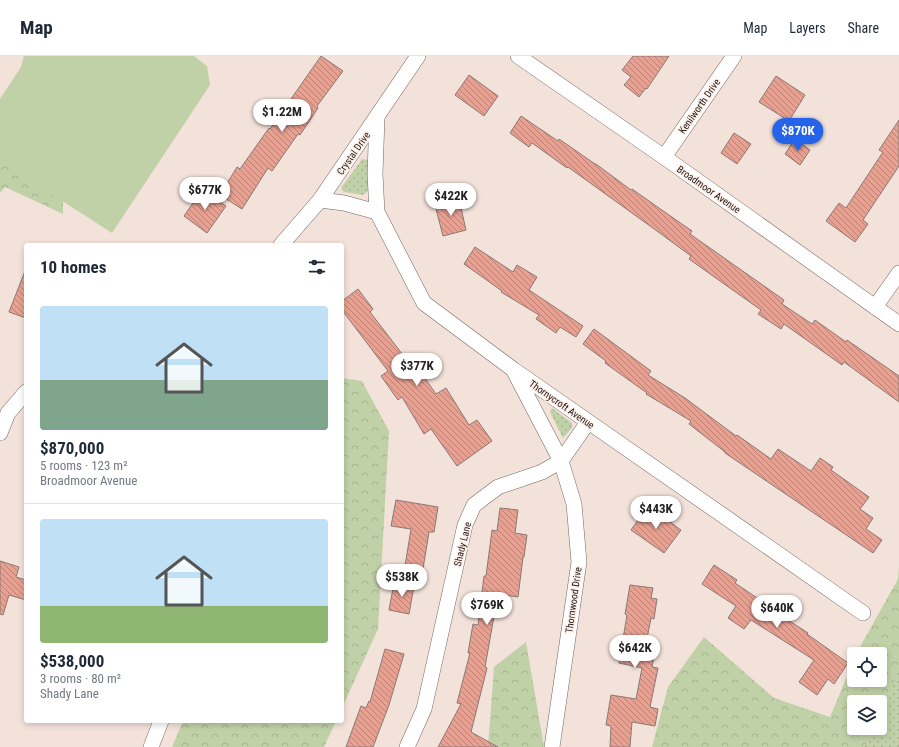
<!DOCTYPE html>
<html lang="en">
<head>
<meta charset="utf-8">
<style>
	body { margin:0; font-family:"Roboto Condensed",sans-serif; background:#f2f2f3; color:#1f2937; height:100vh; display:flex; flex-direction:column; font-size:15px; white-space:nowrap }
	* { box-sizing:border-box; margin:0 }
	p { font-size:13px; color:#747a83 }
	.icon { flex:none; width:22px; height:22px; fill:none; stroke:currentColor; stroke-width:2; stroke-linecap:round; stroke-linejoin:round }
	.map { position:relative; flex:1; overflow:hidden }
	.panel { position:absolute; left:24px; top:187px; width:320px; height:480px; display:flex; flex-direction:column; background:#fff; border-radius:4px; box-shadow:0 2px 6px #0003 }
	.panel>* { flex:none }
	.controls { position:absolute; left:847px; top:591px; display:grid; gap:8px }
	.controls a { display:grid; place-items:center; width:40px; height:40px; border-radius:4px; background:#fff; box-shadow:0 2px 6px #0003; font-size:20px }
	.price { position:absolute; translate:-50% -34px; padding:0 9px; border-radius:14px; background:#fff; color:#222; font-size:13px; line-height:26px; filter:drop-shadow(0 1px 2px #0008) }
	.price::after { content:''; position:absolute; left:50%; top:24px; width:12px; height:9px; margin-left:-6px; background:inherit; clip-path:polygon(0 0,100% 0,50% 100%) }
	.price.current { background:#2563eb; color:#fff }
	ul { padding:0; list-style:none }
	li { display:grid; align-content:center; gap:8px; height:212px; padding:0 16px }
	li+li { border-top:1px solid #e0e1e3 }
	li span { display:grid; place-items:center; height:124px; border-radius:4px; color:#555 }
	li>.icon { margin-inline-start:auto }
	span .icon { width:72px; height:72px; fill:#fffc; stroke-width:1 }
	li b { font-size:17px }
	h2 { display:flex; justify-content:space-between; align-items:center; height:48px; padding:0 16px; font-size:17px }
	header { display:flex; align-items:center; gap:24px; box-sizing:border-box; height:56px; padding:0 20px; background:#fff; border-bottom:1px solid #e0e1e3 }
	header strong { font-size:19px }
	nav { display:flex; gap:22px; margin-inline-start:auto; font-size:14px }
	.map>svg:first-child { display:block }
	.grass { fill:url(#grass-dots) }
	.forest { fill:url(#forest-crowns) }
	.pitch { fill:#c0d1a7 }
	.building { fill:url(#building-back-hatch); stroke:#8a7875 }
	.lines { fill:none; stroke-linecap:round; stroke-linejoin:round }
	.minor-casing { stroke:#74655e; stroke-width:16 }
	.minor { stroke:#fff; stroke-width:15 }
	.labels { text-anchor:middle; stroke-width:3; stroke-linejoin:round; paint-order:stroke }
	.street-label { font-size:10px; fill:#27211e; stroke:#fef0e9 }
</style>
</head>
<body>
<header>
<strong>Map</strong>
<nav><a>Map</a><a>Layers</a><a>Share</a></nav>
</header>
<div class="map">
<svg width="899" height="691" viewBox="0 0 899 691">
	<defs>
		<pattern id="grass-dots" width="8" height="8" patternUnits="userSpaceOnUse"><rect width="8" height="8" fill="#c0d1a7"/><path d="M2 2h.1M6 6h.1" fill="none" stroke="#a5b38f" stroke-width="1.8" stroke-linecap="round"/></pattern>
		<pattern id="forest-crowns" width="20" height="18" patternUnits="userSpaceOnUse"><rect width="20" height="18" fill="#c0d1a7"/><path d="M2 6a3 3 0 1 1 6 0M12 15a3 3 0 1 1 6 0" fill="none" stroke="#a5b38f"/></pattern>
		<pattern id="building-back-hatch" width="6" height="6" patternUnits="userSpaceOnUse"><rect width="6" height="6" fill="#eaa090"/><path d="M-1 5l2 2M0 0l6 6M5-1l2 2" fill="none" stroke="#be8275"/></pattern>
	</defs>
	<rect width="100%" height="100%" fill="#f3e2da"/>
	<g class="grass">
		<path d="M362,103l6,1v31l-5,4 -19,-3 -3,-4z"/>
		<path d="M552,352l20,15v5l-9,10 -13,-26z"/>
		<path d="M899,600v91h-37l8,-19h10v-25z"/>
	</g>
	<g class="forest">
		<path d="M0,102l63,36v20l-58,-27 -5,6z"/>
		<path d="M342,322l20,3 27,50 -11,198 -36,79z"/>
		<path d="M899,510v103l-19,47v-14h-26v26h21l-3,7 -8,12h-212l16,-60 36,-50 70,61 56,19 24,-57v20h26v-26h-24l42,-75z"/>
		<path d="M526,586l18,105h-56l6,-80z"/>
		<path d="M183,665h153l-12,26h-152z"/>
	</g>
	<path class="pitch" d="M24,0h170l13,10 3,19 -98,148 -112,-72v-62l21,-32z"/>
	<g class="building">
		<path d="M321,0l22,15 -26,35 1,2 -18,27 -2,-1 -26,37 -4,-3 -26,41 -22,-14 17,-28 3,2 29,-41 1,1z"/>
		<path d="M633,0h36l-22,33 -1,-1 -7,9 -15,-12 7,-8 -9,-7z"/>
		<path d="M469,19l29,21 -14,20 -29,-21z"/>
		<path d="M776,20l29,19 -16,26 -30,-19z"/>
		<path d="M521,60l37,25 1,-2 36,25h1l35,26 1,-1 37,26 23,16 -2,3 94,66 -2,4 30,20 3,-4 31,22 1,-2 52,36v26l-55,-40 -2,3 -58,-41 -3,5 -23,-15 3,-4 -72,-51 2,-3 -34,-25 -89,-64 -1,1 -35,-25 -3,4 -19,-14z"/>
		<path d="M899,64v46l-36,54 5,4 -13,18 -29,-21 13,-18 7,5 37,-56 -4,-2z"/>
		<path d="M734,77l17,11 -14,20 -16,-11z"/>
		<path d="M795,83l15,11 -10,15 -15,-11z"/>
		<path d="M202,134l24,16 -19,27 -23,-17z"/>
		<path d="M459,143l7,31 -23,6 -8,-31z"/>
		<path d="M475,191l38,25 4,-7 20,12 -8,13 54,36 -7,11 -16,-10 -4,6 -20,-14 3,-4 -38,-23 1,-1 -38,-27z"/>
		<path d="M25,215h1v47l-17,-6z"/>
		<path d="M358,233l15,20 -3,3 36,47 4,-2 26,37 10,-6 23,37 8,-5 15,21 -35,25 -26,-37 -7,5 -22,-37 -4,3 -17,-24 7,-5 -46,-61v-9z"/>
		<path d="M594,273l57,42 -3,4 37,23 51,38 1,-1 34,24 7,-10 33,22 9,-13 13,9 -2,3 38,27 -9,12 13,9 -7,11 16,11 -9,13 -148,-100v-1l-36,-28 2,-3 -45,-27 1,-1 -42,-30 1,-2 -23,-17z"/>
		<path d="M396,444l42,7 -4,25h-5l-7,43 -18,-3 7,-43 -20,-3z"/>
		<path d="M648,450l33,24 -17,23 -33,-23z"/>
		<path d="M500,452l18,2 -3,23 12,2 -3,22h-1l-5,40 -14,-2 -1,11 -7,-1 -11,62 2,1 -16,64 27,15h-60l23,-43 -4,-1 13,-50h-2l5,-29 5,1 6,-49h2l6,-46 5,1z"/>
		<path d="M0,505l19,6 -3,10 10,3v20l-17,-5 -6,20 -3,-1z"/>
		<path d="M714,509l23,15 -2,3 34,23 -1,1 40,26 -1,1 41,29 -14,21 -6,-5 -11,16 -18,-13 15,-22 -63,-40 -7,9 -16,-11 8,-12 -34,-22z"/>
		<path d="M394,527l20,3 -5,28 -20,-4z"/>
		<path d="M630,529l23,3 -2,10 6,1 -3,20 -3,-1 -6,31 10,2 -3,16 6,1 -8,39 8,2 -3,17 -23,-4 -2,25h-20l1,-21 -5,-1 5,-30 25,4 6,-31 -23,-5 8,-48 -2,-1z"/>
		<path d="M385,593l19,5 -15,51 -16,42h-27l15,-41 5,2 3,-7 1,1z"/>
	</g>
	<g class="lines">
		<g class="minor-casing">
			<g id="minor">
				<path d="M518,0l146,101 235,167"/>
				<path d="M377,62l-2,56 2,38 47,91 90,67 349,243"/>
				<path d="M664,101l70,-101"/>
				<path d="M320,144l24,3 33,9"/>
				<path d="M281,189l39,-45 98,-144"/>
				<path d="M875,251l24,-34"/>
				<path d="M515,317l46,88 13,43 5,58 -27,185"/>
				<path d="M0,377l8,-20 18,-21"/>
				<path d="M151,691l10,-26"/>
				<path d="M407,691l17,-38 41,-184 9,-20 24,-18 44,-15 19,-11 27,-39"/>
			</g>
		</g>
		<use href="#minor" class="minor"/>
	</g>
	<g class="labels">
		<g class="street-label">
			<text transform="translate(699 50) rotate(-55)" y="4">Kenilworth Drive</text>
			<text transform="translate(353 97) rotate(-55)" y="4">Crystal Drive</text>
			<text transform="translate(709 133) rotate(35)" y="4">Broadmoor Avenue</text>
			<text transform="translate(562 348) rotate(35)" y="4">Thornycroft Avenue</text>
			<text transform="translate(462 488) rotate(-76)" y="4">Shady Lane</text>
			<text transform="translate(573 544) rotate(-82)" y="4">Thornwood Drive</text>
		</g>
	</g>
</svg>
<div class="controls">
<a><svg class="icon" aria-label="locate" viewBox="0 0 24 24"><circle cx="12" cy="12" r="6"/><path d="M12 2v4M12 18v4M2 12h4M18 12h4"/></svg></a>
<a><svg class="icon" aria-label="layers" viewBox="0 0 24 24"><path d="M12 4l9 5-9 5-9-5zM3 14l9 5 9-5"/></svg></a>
</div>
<b class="price" style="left:282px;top:77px">$1.22M</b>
<b class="price current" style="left:798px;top:96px">$870K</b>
<b class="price" style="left:205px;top:155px">$677K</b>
<b class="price" style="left:451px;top:161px">$422K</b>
<b class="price" style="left:417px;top:331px">$377K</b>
<b class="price" style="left:656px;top:474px">$443K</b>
<b class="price" style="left:402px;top:542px">$538K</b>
<b class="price" style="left:487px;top:570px">$769K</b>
<b class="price" style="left:777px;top:573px">$640K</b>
<b class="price" style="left:635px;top:613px">$642K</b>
<section class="panel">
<h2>10 homes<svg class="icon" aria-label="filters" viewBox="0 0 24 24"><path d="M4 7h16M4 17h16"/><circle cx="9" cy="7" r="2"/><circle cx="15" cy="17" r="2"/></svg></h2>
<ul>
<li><span style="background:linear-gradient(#bfe0f5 60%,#7fa58c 0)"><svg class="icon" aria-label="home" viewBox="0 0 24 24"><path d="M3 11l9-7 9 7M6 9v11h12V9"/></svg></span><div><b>$870,000</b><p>5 rooms · 123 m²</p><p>Broadmoor Avenue</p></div></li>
<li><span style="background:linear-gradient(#bfe0f5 70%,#8fb573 0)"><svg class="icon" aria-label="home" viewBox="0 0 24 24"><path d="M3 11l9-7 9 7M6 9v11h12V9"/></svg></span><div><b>$538,000</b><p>3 rooms · 80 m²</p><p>Shady Lane</p></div></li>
</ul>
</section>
</div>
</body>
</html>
